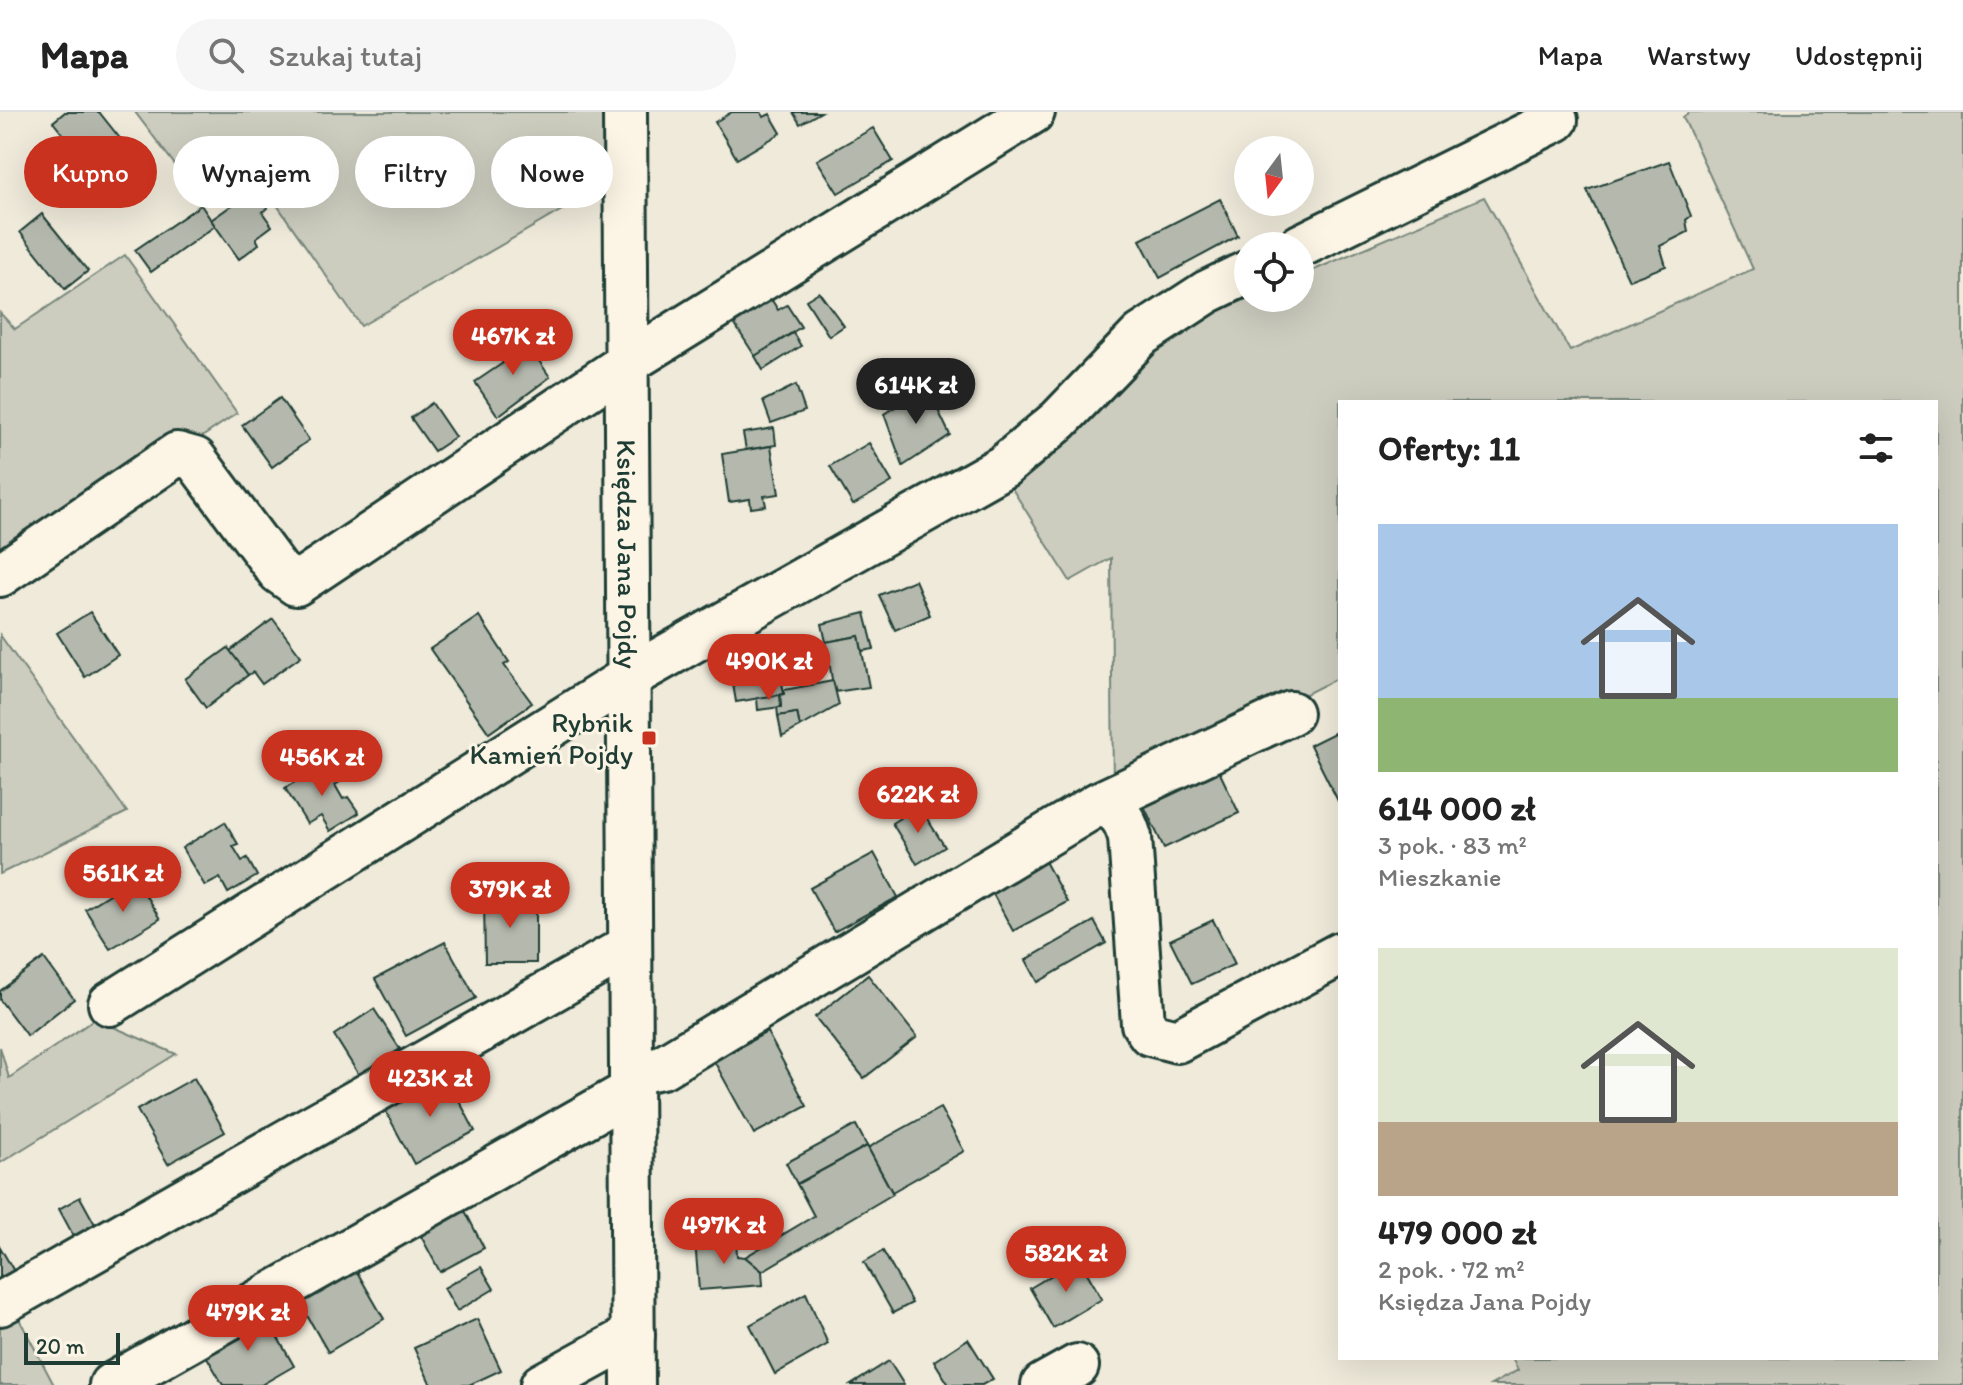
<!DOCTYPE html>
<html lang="pl">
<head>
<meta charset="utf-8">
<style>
	body { margin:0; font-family:Itim,sans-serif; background:#f6f6f6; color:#222; height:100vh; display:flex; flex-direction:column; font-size:30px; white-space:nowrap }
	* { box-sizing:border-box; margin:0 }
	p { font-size:26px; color:#767676 }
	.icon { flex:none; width:44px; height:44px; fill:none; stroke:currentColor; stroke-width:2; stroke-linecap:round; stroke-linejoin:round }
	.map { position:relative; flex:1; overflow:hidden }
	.sheet { position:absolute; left:1338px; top:288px; width:600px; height:960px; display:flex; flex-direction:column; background:#fff; border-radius:0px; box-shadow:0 8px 32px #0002 }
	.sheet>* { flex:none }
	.top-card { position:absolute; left:24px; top:24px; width:760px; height:72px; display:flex; gap:16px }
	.needle { width:52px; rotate:195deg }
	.buttons { position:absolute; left:1234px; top:24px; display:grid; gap:16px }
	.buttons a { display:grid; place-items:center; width:80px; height:80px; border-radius:50%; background:#fff; box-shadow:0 8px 32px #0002; font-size:40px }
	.scale { position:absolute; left:24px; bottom:20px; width:96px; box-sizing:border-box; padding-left:8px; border:4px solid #1f3d34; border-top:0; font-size:22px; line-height:28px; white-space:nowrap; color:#1f3d34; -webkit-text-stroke:6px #fcf5e5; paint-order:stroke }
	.price { position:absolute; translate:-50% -68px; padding:0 18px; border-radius:28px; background:#c8321e; color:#fff; font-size:26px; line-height:52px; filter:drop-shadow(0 2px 4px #0008) }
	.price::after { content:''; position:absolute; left:50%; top:48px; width:24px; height:18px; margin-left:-12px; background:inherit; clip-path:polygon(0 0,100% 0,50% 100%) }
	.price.selected { background:#222; color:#fff }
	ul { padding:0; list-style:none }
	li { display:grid; align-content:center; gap:16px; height:424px; padding:0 40px }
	li span { display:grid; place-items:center; height:248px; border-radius:0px; color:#555 }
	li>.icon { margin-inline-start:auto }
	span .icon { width:144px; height:144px; fill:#fffc; stroke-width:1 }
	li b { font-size:34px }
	h2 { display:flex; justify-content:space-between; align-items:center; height:96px; padding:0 40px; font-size:34px }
	.tag { padding:0 28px; border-radius:36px; background:#fff; box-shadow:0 8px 32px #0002; font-size:28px; line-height:72px }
	.tag.selected { background:#c8321e; color:#fff }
	header { display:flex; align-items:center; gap:48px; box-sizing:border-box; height:112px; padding:0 40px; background:#fff; border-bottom:2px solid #e0e0e0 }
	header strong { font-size:38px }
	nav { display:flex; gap:44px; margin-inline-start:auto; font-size:28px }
	.search { width:560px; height:72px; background:#f6f6f6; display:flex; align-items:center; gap:20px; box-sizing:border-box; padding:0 28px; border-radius:44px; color:#767676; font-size:30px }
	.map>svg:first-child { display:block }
	.green { fill:#cccdbf; stroke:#76857a; stroke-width:2 }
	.building { fill:#b5b9ad; stroke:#1f3d34; stroke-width:2 }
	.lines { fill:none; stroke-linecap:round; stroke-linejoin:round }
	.minor-casing { stroke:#1f3d34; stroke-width:48 }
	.minor { stroke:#fcf5e5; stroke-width:42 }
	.poi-dot { fill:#c8321e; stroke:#fcf5e5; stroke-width:3 }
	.labels { text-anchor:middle; stroke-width:6; stroke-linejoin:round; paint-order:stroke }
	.street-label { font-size:28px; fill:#1f3d34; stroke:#fcf5e5 }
	.poi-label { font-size:28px; fill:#1f3d34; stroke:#fcf5e5; text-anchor:end }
</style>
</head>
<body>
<header>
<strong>Mapa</strong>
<div class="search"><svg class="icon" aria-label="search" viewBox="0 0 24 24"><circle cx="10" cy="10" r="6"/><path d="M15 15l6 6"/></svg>Szukaj tutaj</div>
<nav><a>Mapa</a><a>Warstwy</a><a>Udostępnij</a></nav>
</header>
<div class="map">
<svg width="1963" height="1273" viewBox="0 0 1963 1273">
	<rect width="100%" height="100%" fill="#efeada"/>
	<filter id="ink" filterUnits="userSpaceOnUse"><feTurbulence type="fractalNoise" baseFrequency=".0125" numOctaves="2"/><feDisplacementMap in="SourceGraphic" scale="16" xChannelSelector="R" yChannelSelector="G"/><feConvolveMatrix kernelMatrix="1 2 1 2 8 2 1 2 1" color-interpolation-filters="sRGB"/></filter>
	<g filter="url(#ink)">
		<g class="green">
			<path d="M135,0h470l2,72 -246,142 -109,-157 -46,31 -6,-2z"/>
			<path d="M1690,0h273v1273h-472l27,-15 -6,-12h424v-956h-596v275l-227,114 -2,-233 -41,23 -64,-102 150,-141 93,-40h51v-22l184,-79 86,154 183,-82 -70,-152z"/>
			<path d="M125,143l112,158 -237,162v-262l15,16z"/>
			<path d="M0,523l127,177 -127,62z"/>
			<path d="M95,907l81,35 -176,109v-116l9,31z"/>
			<path d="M16,1201l38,72h-54v-63z"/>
		</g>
		<g class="building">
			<path d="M65,0h34l31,39 -34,25 -43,-54z"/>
			<path d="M732,0h29l3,5 6,-3 11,19 -44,26 -22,-37z"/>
			<path d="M793,0h28l-21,12z"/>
			<path d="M873,16l20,33 -55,32 -21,-33z"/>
			<path d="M130,39l11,14 -33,26 -12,-15z"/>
			<path d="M1669,49l22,55 -5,4 2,12 -28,14 6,20 -37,14 -42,-90z"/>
			<path d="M255,77l13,19 -6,4 10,14 -16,12 3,6 -20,15 -28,-39z"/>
			<path d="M1220,87l18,37 -78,42 -20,-38z"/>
			<path d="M201,93l14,21 -64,46 -16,-22z"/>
			<path d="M42,102l46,57 -23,18 -45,-57z"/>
			<path d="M766,179l12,19 9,-5 14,22 -46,29 -27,-42z"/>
			<path d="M819,180l25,34 -15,10 -23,-36z"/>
			<path d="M793,221l8,13 -38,24 -8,-14z"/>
			<path d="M522,224l28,41 -52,39 -23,-34 28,-19 -6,-10z"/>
			<path d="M796,273l9,26 -34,12 -8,-22z"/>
			<path d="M927,275l23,48 -47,31 -19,-52z"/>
			<path d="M280,286l29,42 -37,27 -30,-42z"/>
			<path d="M432,291l23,34 -21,14 -23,-33z"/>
			<path d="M774,316l2,17 -30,5 -3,-17z"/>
			<path d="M869,331l23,39 -39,23 -23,-39z"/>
			<path d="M771,334l8,48 -15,2 2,10 -15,2 -1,-9 -21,3 -7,-48z"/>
			<path d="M915,468l15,35 -35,15 -16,-35z"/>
			<path d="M90,500l28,43 -33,22 -28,-44z"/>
			<path d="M865,501l9,36 -12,2 -3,-15 -33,6 -4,-18z"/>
			<path d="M479,504l30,46 -5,3 28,38 -43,30 -59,-84z"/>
			<path d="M273,507l28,37 -39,28 -9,-12 -5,3 -18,-24z"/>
			<path d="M859,524l10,51 -35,5 -8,-50z"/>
			<path d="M775,528l9,54 -48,8 -9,-54z"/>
			<path d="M228,536l20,27 -42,33 -21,-29z"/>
			<path d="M833,569l6,24 -39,22 -3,-14 -19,3 -1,-9h4l-1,-12 4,-1v-4z"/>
			<path d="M780,583l1,12 -23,3 -1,-12z"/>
			<path d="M797,601l3,14 -18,10 -4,-21z"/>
			<path d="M1340,618v75l-30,-60z"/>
			<path d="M328,650l12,20 -5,3 8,14 5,-2 11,16 -29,18 -9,-15 -14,8 -22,-36z"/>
			<path d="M1218,657l21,44 -75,35 -21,-44z"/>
			<path d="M919,694l26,41 -28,17 -25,-41z"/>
			<path d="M225,710l13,22 -5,2 9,15 5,-3 10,18 -29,17 -8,-15 -15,8 -23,-38z"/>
			<path d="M874,741l24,44 -64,35 -24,-44z"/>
			<path d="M1041,742l26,48 -54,29 -26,-48z"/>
			<path d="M135,766l25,41 -50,30 -25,-40z"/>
			<path d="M484,786h52v65h-51z"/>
			<path d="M1213,808l22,44 -43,20 -22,-44z"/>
			<path d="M1094,809l12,22 -68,39 -12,-22z"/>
			<path d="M445,830l31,56 -70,38 -31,-57z"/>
			<path d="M44,846l30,41 -47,37 -27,-36v-9z"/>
			<path d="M868,863l49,62 -53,41 -49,-61z"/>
			<path d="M374,897l26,40 -41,26 -25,-40z"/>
			<path d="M767,920l40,74 -53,28 -40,-73z"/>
			<path d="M446,963l29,56 -61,33 -30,-56z"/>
			<path d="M194,966l31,54 -57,32 -31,-54z"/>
			<path d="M940,996l24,43 -72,41 -24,-44z"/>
			<path d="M856,1013l11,21 -70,38 -11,-21z"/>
			<path d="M867,1034l26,48 -131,77 -17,-14 69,-41 -17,-32z"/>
			<path d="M80,1085l22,40 -22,11 -21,-39z"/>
			<path d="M459,1087l25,49 -44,24 -26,-49z"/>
			<path d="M736,1126l1,18 8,1 17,14 1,14 -64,5 -4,-49z"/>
			<path d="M0,1135l19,33 -19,11z"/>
			<path d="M883,1139l29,52 -19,10 -29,-51z"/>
			<path d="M1079,1147l23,40 -49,29 -23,-40z"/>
			<path d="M353,1153l31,54 -56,33 -31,-54z"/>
			<path d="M481,1155l13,22 -37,22 -13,-23z"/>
			<path d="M806,1181l22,51 -53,30 -25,-49z"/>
			<path d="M262,1198l32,56 -33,19h-38l-23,-40z"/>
			<path d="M477,1207l24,51 -32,15h-38l-17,-37z"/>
			<path d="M968,1227l25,40 -11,6h-33l-15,-24z"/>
			<path d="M889,1249l15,24h-53z"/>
		</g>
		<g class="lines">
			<g class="minor-casing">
				<g id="minor">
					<path id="s1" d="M625,0l8,1273"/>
					<path d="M1300,134l256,-126"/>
					<path d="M0,463l177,-121 18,5 84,113 17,12 331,-221 406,-251"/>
					<path d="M1098,692l193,-91"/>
					<path d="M110,892l521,-328 373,-210 55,-46 82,-85 66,-43 41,-20"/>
					<path d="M631,961l31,-6 436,-263c20,5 26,13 32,33l13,187 7,10 27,7 163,-87"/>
					<path d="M0,1192l630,-358"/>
					<path d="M111,1273l520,-294"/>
					<path d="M542,1273l91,-50"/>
					<path d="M1043,1273l34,-19"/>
				</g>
			</g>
			<use href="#minor" class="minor"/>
		</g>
	</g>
	<rect class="poi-dot" x="641" y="618" width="16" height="16" rx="4"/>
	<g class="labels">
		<g class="street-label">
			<text dy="10" stroke="none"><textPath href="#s1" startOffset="442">Księdza Jana Pojdy</textPath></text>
		</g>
		<g class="poi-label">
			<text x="633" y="620">Rybnik<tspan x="633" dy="32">Kamień Pojdy</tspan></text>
		</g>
	</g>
</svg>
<div class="buttons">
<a><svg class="needle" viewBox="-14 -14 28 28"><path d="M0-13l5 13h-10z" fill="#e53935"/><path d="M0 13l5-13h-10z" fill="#767676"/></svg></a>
<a><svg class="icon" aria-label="locate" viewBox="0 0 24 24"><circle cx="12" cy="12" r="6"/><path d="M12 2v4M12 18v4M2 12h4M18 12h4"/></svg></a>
</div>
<div class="scale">20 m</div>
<b class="price" style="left:513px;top:265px">467K zł</b>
<b class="price selected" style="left:916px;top:314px">614K zł</b>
<b class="price" style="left:769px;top:590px">490K zł</b>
<b class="price" style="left:322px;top:686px">456K zł</b>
<b class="price" style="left:918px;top:723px">622K zł</b>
<b class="price" style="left:123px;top:802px">561K zł</b>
<b class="price" style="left:510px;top:818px">379K zł</b>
<b class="price" style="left:430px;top:1007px">423K zł</b>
<b class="price" style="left:724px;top:1154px">497K zł</b>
<b class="price" style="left:1066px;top:1182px">582K zł</b>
<b class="price" style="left:248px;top:1241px">479K zł</b>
<div class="top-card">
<a class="tag selected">Kupno</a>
<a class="tag">Wynajem</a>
<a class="tag">Filtry</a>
<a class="tag">Nowe</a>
</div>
<section class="sheet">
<h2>Oferty: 11<svg class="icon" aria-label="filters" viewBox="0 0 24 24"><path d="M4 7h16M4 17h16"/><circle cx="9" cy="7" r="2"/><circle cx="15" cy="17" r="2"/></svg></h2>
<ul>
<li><span style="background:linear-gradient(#a9c7e8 70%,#8fb573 0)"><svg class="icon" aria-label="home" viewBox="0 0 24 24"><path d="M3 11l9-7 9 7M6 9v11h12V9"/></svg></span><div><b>614 000 zł</b><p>3 pok. · 83 m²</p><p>Mieszkanie</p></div></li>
<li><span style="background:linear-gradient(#dfe7d0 70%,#b9a48a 0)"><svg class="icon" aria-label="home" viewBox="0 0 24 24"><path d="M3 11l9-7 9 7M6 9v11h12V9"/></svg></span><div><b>479 000 zł</b><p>2 pok. · 72 m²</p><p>Księdza Jana Pojdy</p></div></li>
</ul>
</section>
</div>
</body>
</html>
